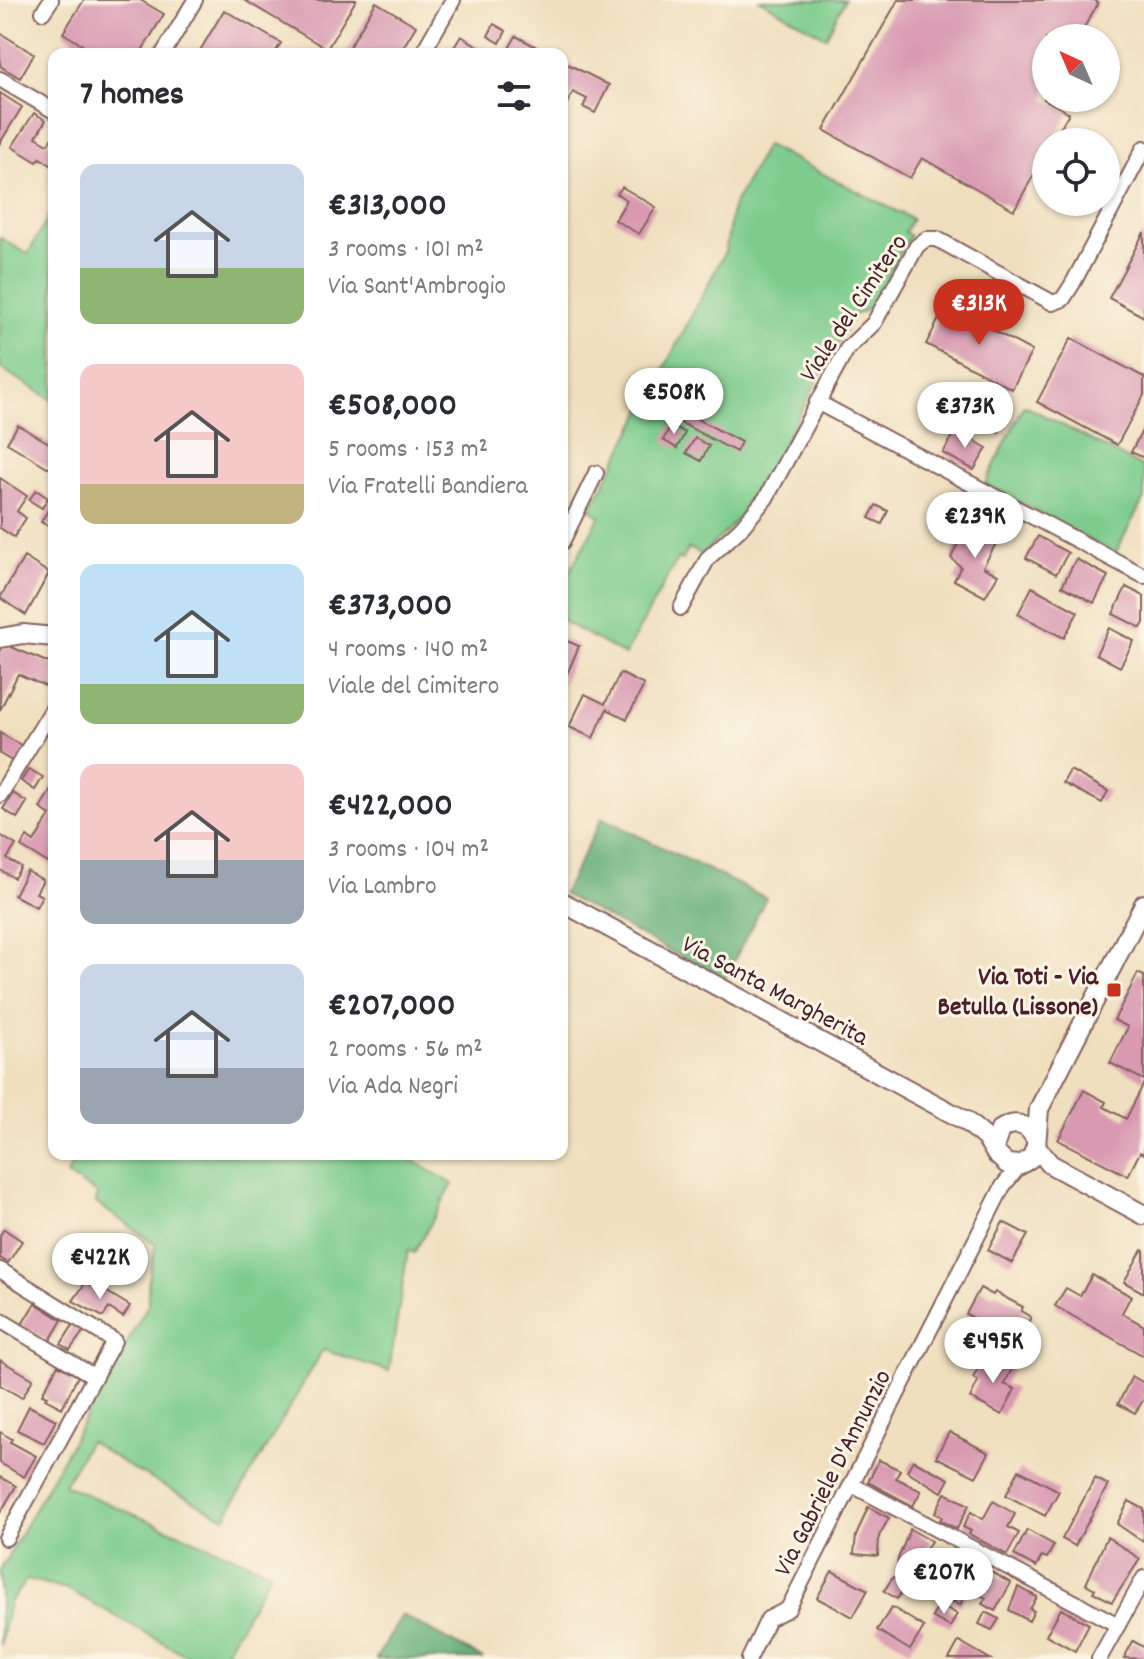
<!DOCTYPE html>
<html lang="en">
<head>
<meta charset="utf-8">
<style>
	body { margin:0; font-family:Dekko,sans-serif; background:#f7f7f7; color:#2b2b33; height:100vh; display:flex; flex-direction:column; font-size:30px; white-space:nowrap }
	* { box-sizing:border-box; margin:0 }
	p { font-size:26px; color:#7c7c81 }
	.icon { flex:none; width:44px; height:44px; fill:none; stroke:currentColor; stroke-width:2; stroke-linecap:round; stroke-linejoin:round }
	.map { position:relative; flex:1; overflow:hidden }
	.panel { position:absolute; left:48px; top:48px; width:520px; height:1112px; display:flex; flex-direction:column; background:#fff; border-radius:16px; box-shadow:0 2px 6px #0004 }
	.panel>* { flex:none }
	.needle { width:52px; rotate:316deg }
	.buttons { position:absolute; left:1032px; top:24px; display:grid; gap:16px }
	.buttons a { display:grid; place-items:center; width:88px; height:88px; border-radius:50%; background:#fff; box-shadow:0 2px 6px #0004; font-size:40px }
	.price { position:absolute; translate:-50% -68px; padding:0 18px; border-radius:28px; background:#fff; color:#222; font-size:26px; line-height:52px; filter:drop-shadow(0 2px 4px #0008) }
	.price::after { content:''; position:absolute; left:50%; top:48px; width:24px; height:18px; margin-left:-12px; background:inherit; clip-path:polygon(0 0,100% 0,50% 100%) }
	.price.selected { background:#c8321e; color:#fff }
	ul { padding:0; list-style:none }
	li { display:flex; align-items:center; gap:24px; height:200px; padding:0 32px }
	li span { display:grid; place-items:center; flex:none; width:224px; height:160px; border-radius:16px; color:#555 }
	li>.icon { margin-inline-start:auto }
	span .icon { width:96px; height:96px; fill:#fffc; stroke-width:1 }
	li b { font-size:34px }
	h2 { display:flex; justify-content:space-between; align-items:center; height:96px; padding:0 32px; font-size:34px }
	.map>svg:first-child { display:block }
	.green { fill:#7dcc8c; stroke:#64765c; stroke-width:2 }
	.forest { fill:#66b078; stroke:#586852; stroke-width:2 }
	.building { fill:#d899b1 }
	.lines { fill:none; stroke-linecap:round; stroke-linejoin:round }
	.minor-casing { stroke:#84625e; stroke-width:18 }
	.tertiary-casing { stroke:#84625e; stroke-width:22 }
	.minor { stroke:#fff; stroke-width:14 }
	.tertiary { stroke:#fff; stroke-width:18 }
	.poi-dot { fill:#c8321e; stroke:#fcf5e5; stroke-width:3 }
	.labels { text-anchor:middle; stroke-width:6; stroke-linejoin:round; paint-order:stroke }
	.street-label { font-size:26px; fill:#4a1f2b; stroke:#fcf5e5 }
	.poi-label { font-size:26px; font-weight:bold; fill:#4a1f2b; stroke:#fcf5e5; text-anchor:end }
</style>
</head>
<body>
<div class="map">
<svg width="1144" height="1659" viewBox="0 0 1144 1659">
	<rect width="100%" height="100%" fill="#fcf5e5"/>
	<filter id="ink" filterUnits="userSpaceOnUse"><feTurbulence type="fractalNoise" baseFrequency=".0125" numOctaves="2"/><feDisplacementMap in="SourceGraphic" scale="16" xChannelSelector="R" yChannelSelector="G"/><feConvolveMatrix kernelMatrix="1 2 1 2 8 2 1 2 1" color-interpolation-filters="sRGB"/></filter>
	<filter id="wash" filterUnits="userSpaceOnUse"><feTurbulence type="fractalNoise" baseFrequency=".006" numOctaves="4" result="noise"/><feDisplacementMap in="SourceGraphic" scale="32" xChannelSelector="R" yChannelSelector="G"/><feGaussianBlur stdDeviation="1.8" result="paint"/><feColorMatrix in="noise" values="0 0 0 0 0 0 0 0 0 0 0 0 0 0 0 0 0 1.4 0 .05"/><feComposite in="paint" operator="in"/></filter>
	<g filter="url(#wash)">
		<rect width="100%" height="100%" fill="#f0dfbe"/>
		<g class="green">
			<path d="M760,0h85l-19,37z"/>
			<path d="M766,145l146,74 -7,13 5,4 -39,72 -18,7 -101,187 -28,32 -23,20 -12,-6 -7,12 -4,-2 -53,97 -63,-34v-36l38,-69 -9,-7 135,-259 6,-42z"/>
			<path d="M54,207v194l-54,-33v-130l28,16z"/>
			<path d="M1024,405l120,63v30l-29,56 -130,-70z"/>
			<path d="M76,1154h326l51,30 -39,69 -6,-3 -19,121 -66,-21 -98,168 -91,-48 -45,-29 -25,44 207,87 -50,87h-28l-126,-70 -40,-10 -18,24 -9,43v-75l148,-266v-22l8,-39 -60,-41 2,-9 -31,-19z"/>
		</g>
		<g class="forest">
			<path d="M602,818l164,80 -42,82 -161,-86z"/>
			<path d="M402,1615l81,44h-107z"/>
		</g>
		<g id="blocks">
			<g class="building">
				<path d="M84,0h56l24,14 -24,40h-43l-34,-21z"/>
				<path d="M244,0h112l-29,49z"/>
				<path d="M898,0h196l4,3 -20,35h-32v57l-2,4 25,14 -17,29h-6v11l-32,57 -92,-52 -12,20 -86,-48z"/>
				<path d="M376,2l40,24 -17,28h-54z"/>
				<path d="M224,10l57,33 -7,11h-76z"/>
				<path d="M494,24l12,7 -6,12 -12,-7z"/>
				<path d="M0,33l34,21 -14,24 -20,-12z"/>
				<path d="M461,36l27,16 -1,2h-37z"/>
				<path d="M516,36l24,13 -3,5h-31z"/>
				<path d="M562,61l47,24 -14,28 -12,-6 4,-8 -14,-7 -11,21z"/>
				<path d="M0,93l22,14 -22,36z"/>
				<path d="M34,113l12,7 -10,17 12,7 3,-5 3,2v26l-14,-9 -3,4 -25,-15z"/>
				<path d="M622,187l34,20 -17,27 -24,-14 12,-20 -10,-6z"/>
				<path d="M1144,232v85l-35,-19z"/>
				<path d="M946,305l86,46 -20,38 -86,-45z"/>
				<path d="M1071,338l73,39v18l-27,50 -80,-43z"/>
				<path d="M971,391l39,19 -11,22 -39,-20z"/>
				<path d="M654,396l87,46 -5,10 -87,-46z"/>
				<path d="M18,425l36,21v25l-47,-28z"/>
				<path d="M671,425l14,8 -8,15 -14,-8z"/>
				<path d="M1144,427v31l-13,-6z"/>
				<path d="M956,430l31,18 -13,22 -31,-17z"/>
				<path d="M695,438l14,8 -8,15 -15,-8z"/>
				<path d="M0,478l27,18 -10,15 9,7 -12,19 -14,-9z"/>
				<path d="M36,490l12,8 -6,10 -13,-8z"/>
				<path d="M54,500v29l-13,-7z"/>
				<path d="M876,505l12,6 -6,13 -13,-6z"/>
				<path d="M967,523l31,17 -15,27 15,8 -13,22 -31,-17 7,-13 -10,-9z"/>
				<path d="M1038,536l30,17 -12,21 -30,-16z"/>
				<path d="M24,557l25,16 -23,42 -26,-17z"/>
				<path d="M1076,559l32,17 -14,27 -32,-17z"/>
				<path d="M1032,587l46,25 -14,26 -46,-24z"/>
				<path d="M1126,587l18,9v27l-3,5 -28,-14z"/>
				<path d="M1109,628l25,13 -14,26 -24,-13z"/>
				<path d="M562,639l17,7 -17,40z"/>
				<path d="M9,646l45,19v25l-36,-16 -18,36v-63z"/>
				<path d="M620,673l24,12 -17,34 -20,-10 -14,29 -24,-11 16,-33 20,10z"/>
				<path d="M0,733l26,15 -9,16 -17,-10z"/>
				<path d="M29,769l14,8 -8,13 -14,-9z"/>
				<path d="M1070,770l38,21 -6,12 -39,-20z"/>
				<path d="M54,784v78l-2,3 -31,-18 6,-10 7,5 16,-27 -10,-7z"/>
				<path d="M13,793l14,9 -10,16 -14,-9z"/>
				<path d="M0,835l16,10 -9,14 14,8 -7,11 -14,-8z"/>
				<path d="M27,871l16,9 -7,13 6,3 -6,11 -22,-12z"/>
				<path d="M1138,973l6,3v104l-34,-17 18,-36 -14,-7z"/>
				<path d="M1144,1083v71l-4,-2 -12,24 -70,-36 26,-50 22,12 -2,5 22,12z"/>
				<path d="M1003,1222l25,13 -16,28 -24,-13z"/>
				<path d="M4,1229l18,12 -14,22 -8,-5v-23z"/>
				<path d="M1142,1250l2,1v42l-20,-11z"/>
				<path d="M1092,1275l39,21 -9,17 22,13v30l-89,-50 11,-18 14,8z"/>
				<path d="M86,1282l8,5 2,-2 34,21 -7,11 -14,-9 -6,9 -30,-16z"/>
				<path d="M980,1288l13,7 2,-3 28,15 -2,4 10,6 -14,25 -51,-28z"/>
				<path d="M35,1303l27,17 -13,22 -28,-16z"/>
				<path d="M75,1322l10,7 -15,21 -9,-6z"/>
				<path d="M985,1355l27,14 -8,15 11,5 -13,26 -32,-17 8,-17 -5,-3z"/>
				<path d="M0,1360l33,19 -11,19 -22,-13z"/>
				<path d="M58,1365l20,11 -16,32 -17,-9 2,-3 -5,-2z"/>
				<path d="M1132,1376l12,7v16l-9,14 -17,-9z"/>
				<path d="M29,1406l27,14 -12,23 -27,-13z"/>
				<path d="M0,1432l12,7 -2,3 26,14 -12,21 -24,-14z"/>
				<path d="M949,1432l40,21 -13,24 -40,-20z"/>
				<path d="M879,1460l21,10 -4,8 25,13 -8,15 -45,-24z"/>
				<path d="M913,1460l36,19 -7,13 -35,-21z"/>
				<path d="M1019,1470l40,21 -14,25 -39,-21z"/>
				<path d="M0,1477l16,9 -16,27z"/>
				<path d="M1095,1478l13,7 -33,61 -13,-7z"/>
				<path d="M945,1493l24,12 -12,24 -17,-9 2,-3 -7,-4z"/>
				<path d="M993,1501l22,13 -7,13 11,6 -12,22 -38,-21 2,-3 -8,-4 8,-15 12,7z"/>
				<path d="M1129,1501l15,8v28l-2,4 -25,-17z"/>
				<path d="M868,1507l21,11 -10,18 -1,20 -24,-2 2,-18z"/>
				<path d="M910,1529l21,12 -10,17v21l-24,-2 1,-18z"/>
				<path d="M1027,1530l27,15 -7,13 -5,-2 -6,11 -22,-12z"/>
				<path d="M1107,1537l33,22 -28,43 -19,-10 2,-3 -9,-5z"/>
				<path d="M953,1551l13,8 -7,14 14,8 -13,24 -14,-8 9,-17 -14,-8z"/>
				<path d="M832,1571l36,19 -15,27 -36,-19z"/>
				<path d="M989,1571l22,12 -16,28 -13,-7 4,-6 -9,-5z"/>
				<path d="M893,1577l13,8 -9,14 -13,-8z"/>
				<path d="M1018,1587l19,10 -7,12 4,2 -5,10 -20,-11z"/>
				<path d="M939,1604l18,10 -7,13 -18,-10z"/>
				<path d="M892,1607l32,20 -14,23 -33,-20z"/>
				<path d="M1061,1609l28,15 -14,27 -29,-16z"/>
				<path d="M985,1612l14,7 -7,11 -13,-6z"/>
				<path d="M959,1641l31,18h-41z"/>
				<path d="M1133,1641l11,6v12l-20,-1z"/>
			</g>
		</g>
	</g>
	<g filter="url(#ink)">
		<use href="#blocks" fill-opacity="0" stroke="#84625e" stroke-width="2"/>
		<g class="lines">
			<g class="minor-casing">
				<g id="minor">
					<path d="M43,12l8,-12"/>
					<path d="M163,54l32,-54"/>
					<path d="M422,54l31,-54"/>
					<path d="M0,79l54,32"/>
					<path d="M817,402l327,174"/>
					<path d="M562,542l34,-69"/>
					<path d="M681,608l27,-50 33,-30 25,-30 81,-149 27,-26 43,-77 9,-7h11l116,64 10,-4 10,-16 71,-135"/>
					<path d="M0,795l54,-88"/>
					<path d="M0,1270l114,71 -108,197"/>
					<path d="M0,1320l95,57"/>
					<path d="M852,1485l266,140"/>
					<path d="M749,1659l19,-40 20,-10 215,-423 17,-21"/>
					<path d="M1099,1659l45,-81"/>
				</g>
			</g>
			<g class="tertiary-casing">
				<g id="tertiary">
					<path d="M0,638l23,-4 31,3"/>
					<path d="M562,902l404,219 21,18 9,15 11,10 13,1 12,-8 4,-11 3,-37 105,-205"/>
					<path d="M1036,1146l14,18 94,51"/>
					<path d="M994,1148l6,-18c14,-10 27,-7 35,8"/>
				</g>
			</g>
			<use href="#minor" class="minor"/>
			<use href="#tertiary" class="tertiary"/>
		</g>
	</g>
	<rect class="poi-dot" x="1106" y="982" width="16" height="16" rx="4"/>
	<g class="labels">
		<g class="street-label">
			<text transform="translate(852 307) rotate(-56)" y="9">Viale del Cimitero</text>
			<text transform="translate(776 989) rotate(28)" y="9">Via Santa Margherita</text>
			<text transform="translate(831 1472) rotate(-63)" y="9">Via Gabriele D'Annunzio</text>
		</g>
		<g class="poi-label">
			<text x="1098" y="984">Via Toti - Via<tspan x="1098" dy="30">Betulla (Lissone)</tspan></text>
		</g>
	</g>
</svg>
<div class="buttons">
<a><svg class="needle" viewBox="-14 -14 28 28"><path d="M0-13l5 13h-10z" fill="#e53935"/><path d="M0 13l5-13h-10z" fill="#7c7c81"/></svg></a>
<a><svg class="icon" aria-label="locate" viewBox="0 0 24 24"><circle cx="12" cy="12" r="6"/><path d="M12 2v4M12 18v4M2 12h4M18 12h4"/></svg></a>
</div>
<b class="price selected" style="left:979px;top:347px">€313K</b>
<b class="price" style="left:674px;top:436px">€508K</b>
<b class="price" style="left:965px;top:450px">€373K</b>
<b class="price" style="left:975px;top:560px">€239K</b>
<b class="price" style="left:100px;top:1301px">€422K</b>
<b class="price" style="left:993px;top:1385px">€495K</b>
<b class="price" style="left:944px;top:1616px">€207K</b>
<section class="panel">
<h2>7 homes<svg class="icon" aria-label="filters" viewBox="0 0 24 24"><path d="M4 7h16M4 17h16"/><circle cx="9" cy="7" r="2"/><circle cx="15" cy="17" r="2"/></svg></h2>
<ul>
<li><span style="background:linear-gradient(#c9d6e8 65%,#8fb573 0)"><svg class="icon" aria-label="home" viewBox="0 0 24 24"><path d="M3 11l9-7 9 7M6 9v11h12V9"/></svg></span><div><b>€313,000</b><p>3 rooms · 101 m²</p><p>Via Sant'Ambrogio</p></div></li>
<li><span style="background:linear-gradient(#f6c9c9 75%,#c2b280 0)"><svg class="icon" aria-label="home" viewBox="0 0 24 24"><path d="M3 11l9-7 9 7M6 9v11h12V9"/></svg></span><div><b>€508,000</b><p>5 rooms · 153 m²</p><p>Via Fratelli Bandiera</p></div></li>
<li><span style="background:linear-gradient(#bfe0f5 75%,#8fb573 0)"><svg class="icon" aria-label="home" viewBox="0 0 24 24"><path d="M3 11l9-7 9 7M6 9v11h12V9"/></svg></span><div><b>€373,000</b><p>4 rooms · 140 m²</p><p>Viale del Cimitero</p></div></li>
<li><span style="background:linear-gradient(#f6c9c9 60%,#9aa5b1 0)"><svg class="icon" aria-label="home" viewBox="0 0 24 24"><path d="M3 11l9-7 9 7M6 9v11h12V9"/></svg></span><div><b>€422,000</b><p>3 rooms · 104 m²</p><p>Via Lambro</p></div></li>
<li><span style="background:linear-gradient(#c9d6e8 65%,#9aa5b1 0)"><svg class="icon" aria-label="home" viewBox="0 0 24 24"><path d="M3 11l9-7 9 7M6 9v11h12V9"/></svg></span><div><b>€207,000</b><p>2 rooms · 56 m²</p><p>Via Ada Negri</p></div></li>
</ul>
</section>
</div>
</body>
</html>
